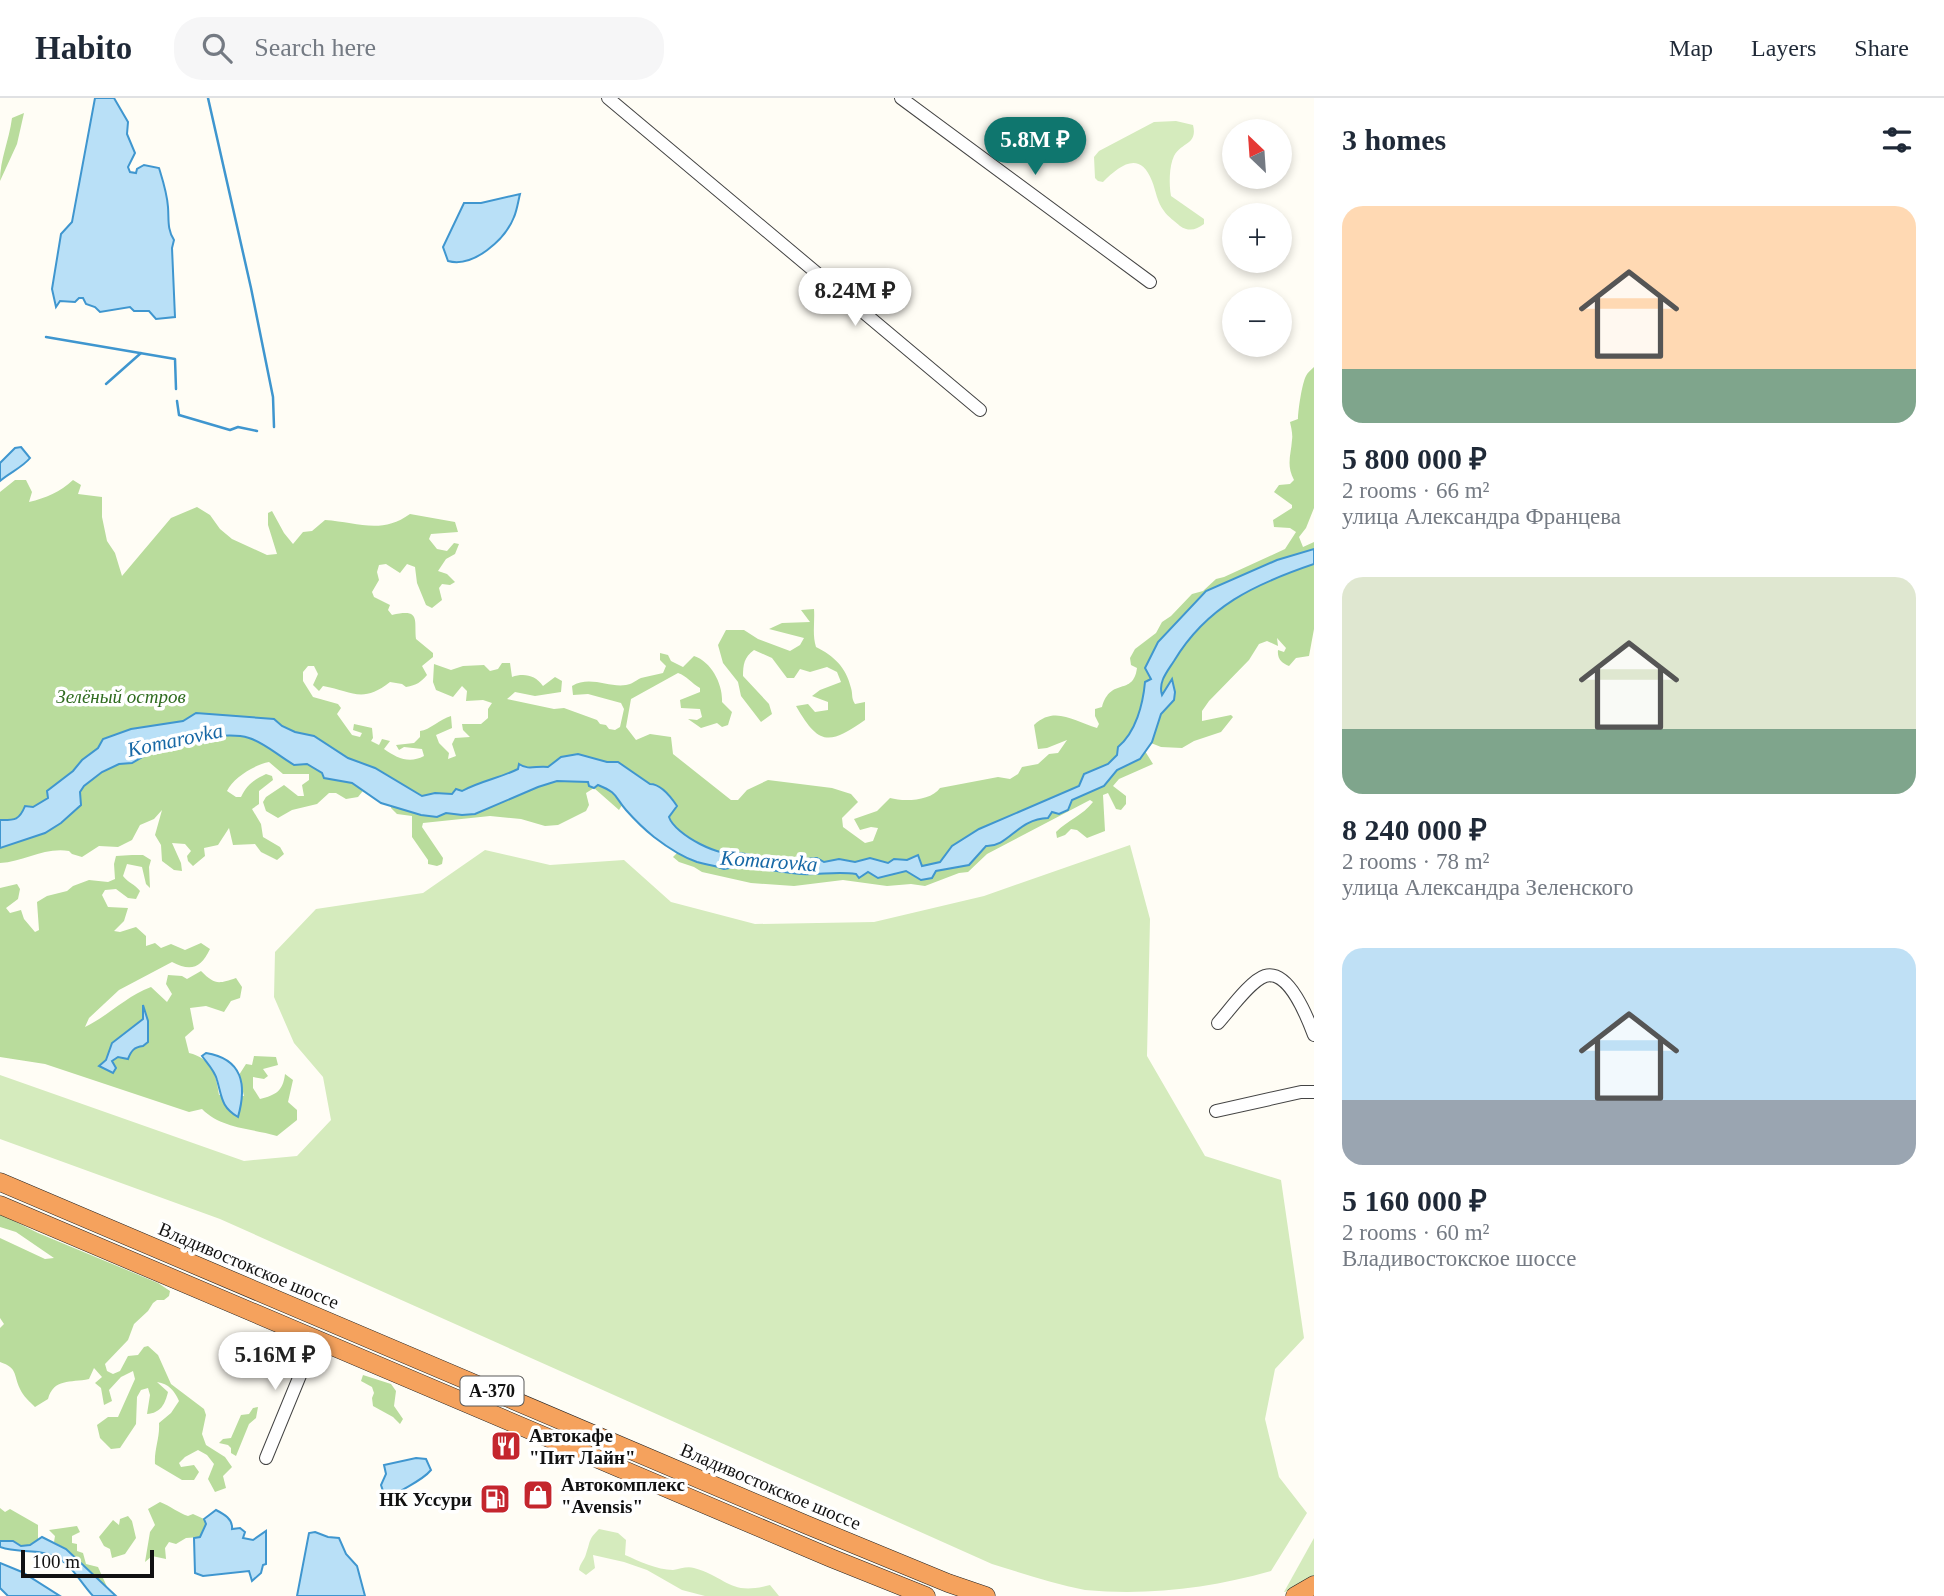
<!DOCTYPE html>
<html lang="en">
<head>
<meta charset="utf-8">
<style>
	body { margin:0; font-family:"Times New Roman",serif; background:#f6f6f7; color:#1f2937; height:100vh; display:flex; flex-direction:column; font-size:26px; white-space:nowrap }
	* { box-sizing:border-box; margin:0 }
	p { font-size:23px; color:#747a83 }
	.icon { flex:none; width:38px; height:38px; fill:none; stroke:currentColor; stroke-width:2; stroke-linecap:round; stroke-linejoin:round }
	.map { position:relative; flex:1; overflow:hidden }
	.drawer { display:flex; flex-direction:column; background:#fff; width:630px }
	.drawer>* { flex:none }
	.needle { width:46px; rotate:335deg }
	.tools { position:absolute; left:1222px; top:21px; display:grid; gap:14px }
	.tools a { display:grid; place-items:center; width:70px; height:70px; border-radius:50%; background:#fff; box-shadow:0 4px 10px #0003; font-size:35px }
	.scale { position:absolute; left:21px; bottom:18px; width:133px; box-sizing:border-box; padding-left:7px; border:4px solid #111; border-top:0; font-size:19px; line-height:24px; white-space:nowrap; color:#111; -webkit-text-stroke:5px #fff; paint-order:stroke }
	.price { position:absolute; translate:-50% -60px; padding:0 16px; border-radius:24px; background:#fff; color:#222; font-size:23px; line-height:46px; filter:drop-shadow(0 2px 4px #0008) }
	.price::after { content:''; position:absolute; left:50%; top:42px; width:21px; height:16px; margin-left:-10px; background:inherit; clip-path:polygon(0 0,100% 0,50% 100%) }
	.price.active { background:#0f766e; color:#fff }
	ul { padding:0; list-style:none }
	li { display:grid; align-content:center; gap:14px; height:371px; padding:0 28px }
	li span { display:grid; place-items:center; height:217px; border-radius:21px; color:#555 }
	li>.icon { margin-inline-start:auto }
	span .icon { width:126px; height:126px; fill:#fffc; stroke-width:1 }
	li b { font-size:30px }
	h2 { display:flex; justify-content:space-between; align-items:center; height:84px; padding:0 28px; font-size:30px }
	header { display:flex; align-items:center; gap:42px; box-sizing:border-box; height:98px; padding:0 35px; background:#fff; border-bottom:2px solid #e0e1e3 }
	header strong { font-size:33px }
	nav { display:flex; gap:38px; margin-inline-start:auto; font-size:24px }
	.search { width:490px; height:63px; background:#f6f6f7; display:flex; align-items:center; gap:18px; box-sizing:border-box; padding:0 24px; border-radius:28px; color:#747a83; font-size:26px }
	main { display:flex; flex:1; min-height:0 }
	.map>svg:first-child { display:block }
	.green { fill:#d5ebbd }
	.forest { fill:#b9dc9c }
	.water { fill:#b9e0f7; stroke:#3f96cf; stroke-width:2 }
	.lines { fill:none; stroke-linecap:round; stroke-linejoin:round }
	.stream { stroke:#3f96cf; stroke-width:2.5 }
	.minor-casing { stroke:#444; stroke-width:14 }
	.highway-casing { stroke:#222; stroke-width:19 }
	.minor { stroke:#fff; stroke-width:12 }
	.highway { stroke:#f5a25d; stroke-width:18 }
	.labels { text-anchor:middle; stroke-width:7; stroke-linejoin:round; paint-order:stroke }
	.shield { fill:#fff; stroke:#585858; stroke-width:2 }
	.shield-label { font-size:18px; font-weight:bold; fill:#111 }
	.park-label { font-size:19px; font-style:italic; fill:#2f6b1f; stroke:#fff }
	.street-label { font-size:19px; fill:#111; stroke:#fff }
	.poi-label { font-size:19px; font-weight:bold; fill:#111; stroke:#fff; text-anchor:start }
	.water-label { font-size:21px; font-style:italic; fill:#1768a6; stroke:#fff }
</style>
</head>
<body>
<header>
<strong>Habito</strong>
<div class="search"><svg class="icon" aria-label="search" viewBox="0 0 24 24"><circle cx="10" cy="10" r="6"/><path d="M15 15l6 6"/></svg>Search here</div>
<nav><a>Map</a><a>Layers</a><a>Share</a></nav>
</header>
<main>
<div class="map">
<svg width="1314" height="1498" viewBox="0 0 1314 1498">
	<rect width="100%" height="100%" fill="#fffdf5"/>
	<g class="green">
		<path d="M1176,23l17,4c5,20 -12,17 -19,31 -5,10 -5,29 -3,40l33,23v5c-8,6 -15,8 -24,2 -5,-5 -12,-9 -16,-15 -7,-9 -8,-20 -12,-30 -12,-31 -32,-16 -49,1l-5,-1 -3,-3 -1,-21 5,-6 55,-29z"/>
		<path d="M1130,747l20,74 -3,137 58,100 76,24 23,158 -29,31 -10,50 14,58 28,36 -36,58c-60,17 -123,25 -186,19 -31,-6 -63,-17 -93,-26l-772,-345 -220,-80v-64l244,86 53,-5 34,-36 -8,-43 -29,-34 -20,-46 1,-45 41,-43 107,-16 62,-43 65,15 74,-5 47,42 84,22 119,-2 110,-26z"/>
		<path d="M599,1431l19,4 8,7 -1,15c14,6 32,15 48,15 7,-1 14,-4 21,-2 35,10 35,28 76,17l9,11h-74l-23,-6 -35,-20 -23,-8 -31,-7 2,13 -9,7 -7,-5c1,-7 5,-9 7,-16 5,-14 2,-14 13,-25z"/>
		<path d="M1314,1440v39l-23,14 -7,1z"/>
	</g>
	<g class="forest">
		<path d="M24,15l-7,31 -17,37c0,-22 9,-40 12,-63z"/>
		<path d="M1314,269v141l-8,20 -7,9 4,10 11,-5v87l-5,27 -13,2 -7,8c-7,-3 -12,-7 -11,-16l6,2 2,-4 -9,-10 1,8 -11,-5 -8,3 -10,16 -40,41 -7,10v10l29,-6 2,2 -12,15 -27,9 -12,7 -21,-1 -10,-4 -6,8 8,13 -34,15 -6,7 13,10v8l-5,6 -5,-1 -8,-16 -5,2 2,36 -18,7 -10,-8 -6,-1 -6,6 -8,3 -1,-6c11,-11 27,-17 37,-30l-3,-2 -103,54 -19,18 -9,1 -34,13 -14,-2 -24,2 -44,-6 -49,6 -43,-3 -49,-11 -8,-5 -15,-5 -6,-5 4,-4 1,-21 -9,-16 8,-10 -6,-9 -6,-4 -43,12 -3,5 -25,-22 -8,5 3,12 -3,6 -28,14 -13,1 -24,-7 -31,-3 -67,7 -1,4 21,31 -1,6 -5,2 -9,-2v-4l-16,-23v-21l-15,-2 -6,-6v-28l-12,-9 -21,26 -12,2 -10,-6h-7l-12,11 -25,6 -14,8 -12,-7 -3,-9 3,-5 18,-12 14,11h6l-2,-11 7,-5v-6h-26l-14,-12c-15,3 -36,16 -42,29l9,6h5c6,-13 13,-17 25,-23l6,2 1,4 -14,11v13l-7,5 9,15 2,13 17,10 4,7 -7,6 -16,-8 -6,-8 -22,1 -4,-17 -11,17 -14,3 1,8 -12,10 -5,-5 -1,-5 4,-5 -6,-7 -13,-1 9,20 1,8 -8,-1 -12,-9 -1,-16 -6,-10 7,-25 -8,9 -14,6 -8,15 -14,7 -19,-1 -17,11 -10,-3 -3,-3c-25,-4 -45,11 -69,12v-371l15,-12h11l6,12 -3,10c17,-4 31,-10 44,-22l8,5 -3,9 24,3v20l5,24 8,12 7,23 49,-58 26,-11 13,8 10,14 12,10 35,16 10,-1 -9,-29v-12l4,-2 12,22 9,11 10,-12 9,-1 13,-11c32,2 56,15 85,-6l45,8 3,10 -27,2 -2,5 8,10 10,2 7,-8 5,1 -4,10 -9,5 -8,12 9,3 8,8 -5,3 -8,-1 -3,4 3,12 -10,8 -6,-3 -9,-22 -2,-16 -8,-3 -7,9 -14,-9 -7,1 -2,7 2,8 -7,12 2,5 16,8 -2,5 4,5c29,-7 22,5 24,24l17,14v4l-11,9 5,9c-6,7 -10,10 -21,12l-4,-3 -12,-2c-28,22 -38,9 -67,4l-4,5 -6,-6 5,-11 -4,-8h-6l-5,6v9l10,16 25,7 3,4 -4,6 15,21 8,2 2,-4 -9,-3 1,-6 18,4 1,10 -2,3 8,4 3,-6 8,2 -6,8c13,9 25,15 40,7l-2,-7 -18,-2 -5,3 -3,-5 18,-2 6,-6v-6c10,-1 20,-12 31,-15l1,12 -16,7 3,8 10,10 -1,6 8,-3 -4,-12 3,-6 15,-1 -7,-7 -1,-6h19l7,-6v-9l4,-6 -9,-3 -17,1 1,-10 -5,-5 -9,11 -17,-7 -3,-8 1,-18 17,6 12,-4 21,-1 6,6 8,-2 4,-6h8l2,14c12,-4 23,-2 31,9l12,-9 7,4 -1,11 -26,4 -20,-4 -8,7 47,10 10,-1 33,12 3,4 6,1 3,4 6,1 5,-3 4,-18 -3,-6 -33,-9 -15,1 -1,-9c18,-11 37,2 54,-1 6,-1 9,-4 15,-7 7,-2 15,-3 22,-5l3,-7 -6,-6v-7l8,2 3,6 12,6 11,-11c18,6 29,29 28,46l10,10 -4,13 -6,2 -5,-4 -16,5 -13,-9 9,1 5,-3 -2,-8 -19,-1 -1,-8 20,-8v-4c-9,-5 -13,-12 -22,-15l-47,26 -5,28 10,13 14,-6 21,3 2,17 58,46h7l9,-10 21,-10 64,8 19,6 7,8 -16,16 1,9 22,16 8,-2 5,-13 -7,-1 -11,3 -6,-11 23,-8 13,-13c14,4 41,3 50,-10l58,-11 12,2 8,-5 4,-7 16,-3 11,-10 9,-1 9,-13 -20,8 -9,1 -4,-24c21,-20 41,-3 63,3l2,-4 -4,-8v-7l7,-2c9,-31 31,-10 35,-39l-6,-3 -1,-7 5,-9 21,-16 6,-11 9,-6 21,-22 11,-3 13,-12 8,-2 61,-28 11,-17 -6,-4 -16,-1 -1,-7 19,-12v-3l-18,-13 5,-7 11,-1 4,-4c-8,-15 -3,-25 -2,-40 1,-6 -1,-13 -2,-18l8,-3c0,-8 4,-36 8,-43 1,-3 5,-6 8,-9z"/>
		<path d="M814,511c1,13 -2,25 2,38 18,9 30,20 35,41 2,6 0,10 4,16l10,-2v18c-36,25 -46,26 -69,-14l12,-2 7,8 13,-2v-8l-16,-6 8,-6 21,-8 -4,-10 -10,-5 -17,5 -10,-3 -6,9h-7l-15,-20 -18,-8c-10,7 -11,15 -11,26l26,28 3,10 -11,8 -20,-26 -3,-14 -15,-19 -5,-18 8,-15h18l14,9 32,12 10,-6 4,-7 -35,-9 13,-6 28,-1 -9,-12z"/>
		<path d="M132,757h11l8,5 -2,7 1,21 -4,-4 -4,-17 -15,-3 -4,12c5,7 12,8 17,15l-4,8 -8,-1 -12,-9 -11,1 -3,5 6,12 20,1 -4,13 -10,10 6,1 16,-5 10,9v10l9,-3 6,5 10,-4 14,6 16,-7 9,6c-9,19 -19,23 -38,13l-53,28 -30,28 -4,9c23,-11 40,-30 66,-40l16,15 5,-8 -6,-10 2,-9 14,1 5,3 14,-8c14,14 17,13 35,7l6,9 -2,11 -9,3 -7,11 -18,-6 -16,2 4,21 -9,8 4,16c22,5 27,21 30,42l25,1 -5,-21 7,-11 6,1 2,-9 22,1 2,8 -15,4 5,7 -4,3 -11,-2v11l7,11c16,-4 23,-8 25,-25l8,6 -5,22 9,8v10l-20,16c-27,-8 -55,-7 -75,-27l-13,3 -144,-48 -45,-7v-169l17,-4 3,5 -2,10 -12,9 4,5 11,-3 3,9 11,13 4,-2 -2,-28 10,-6 20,-5 6,-5 16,-6 19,2 7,-3 -1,-15 2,-8z"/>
		<path d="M0,1116l38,19 120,50 12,8 -1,5 -5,4h-7l-4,3 -5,8 -14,13 -6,16 -23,24 2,7 6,3 7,-3 8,-15 10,-1 6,-8 4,-1 10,9 13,29 33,25 2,6 -4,19 4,11 19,12 7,10 -9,9 3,12 -11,4 -7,-13 6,-15 -7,-9 -9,-5 -13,7 -6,6 2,4 13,-2 5,7 -5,8h-12l-27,-16c-1,-15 5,-26 4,-41l12,-10 8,-12c-5,-11 -10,-17 -22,-19l11,10c-3,12 -7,21 -21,22l3,-19 -2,-7 -7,2 -4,7 -1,27 -16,24 -9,1 -11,-11 -3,-13 11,-8h10l17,-38 -2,-8 -12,6 -12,13 3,11 -8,4 -3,-17 -6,-5 7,-6 -8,-9 -5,11c-19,4 -35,-1 -41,20l-13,8c-5,-5 -12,-11 -15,-18 -7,-15 -2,-21 -20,-27v-34l4,-4 -4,-6v-80l45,21 9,-1 -38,-26 -16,-5z"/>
		<path d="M363,1277l28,9 5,7 -2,15 9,13 -3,5 -7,-7 -20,-11 -1,-8 2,-5 -2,-6 -11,-6z"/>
		<path d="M258,1309l-2,11 -7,6 -13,32 -5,-3v-5l-3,-3 -9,-2 4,-4 8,-1 10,-23 8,-1 4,-6z"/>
		<path d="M160,1404c11,4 18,11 28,14l5,-2 11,5 2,5 -6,13 -14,1 -10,6 -7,-2 -4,6 1,11 -14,-3 -7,6 5,-30 5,-7 -7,-16z"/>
		<path d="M0,1410l5,4 5,-3 28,16v14l-8,6 -9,1 -8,-5h-13z"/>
		<path d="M128,1418l4,5 4,17 -11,16 -13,4 -2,-9 -6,-3 -5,-9 14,-17 6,5 1,-6z"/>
		<path d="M77,1428l3,6 -8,4v7l5,1v7l6,2 3,11 12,3 10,22 -42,-40 -12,-7 1,-6 -6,-6z"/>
	</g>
	<g class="water">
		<path d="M95,0h19l14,24 -1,12 8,19 -7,14 2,5 6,1 1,-4 7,-4 15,3c4,13 8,25 9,39 1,13 -1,22 6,33l-2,8 3,69 -19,2 -7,-8h-15l-4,-4 -30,5 -5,-5 -9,-3 -3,-6h-4l-4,4 -15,-1 -4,6 -4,-18 9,-55 11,-12z"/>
		<path d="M520,96c-2,8 -3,16 -6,23 -9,23 -41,51 -66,44l-5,-14 21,-44h17z"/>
		<path d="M21,349l9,11c-7,9 -21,15 -30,23v-18l15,-15z"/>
		<path d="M1314,451v15c-59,20 -107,42 -140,97 -7,11 -16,21 -12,34l10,-16 3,13 -1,8 -13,14 -9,28 -12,17 -23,11 -13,16 -32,14 -4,10 -9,4 -7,-2 -4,6c-31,1 -39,29 -62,28l-17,19 -33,6 -4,7 -11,2 -15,-9 -28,7 -10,-6 -9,6 -3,-4c-19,-3 -36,1 -55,0 -25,-1 -53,-11 -77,-5 -9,-4 -17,-4 -27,-7 -15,-5 -30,-15 -43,-25 -10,-8 -20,-18 -28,-27 -12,-14 -8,-17 -28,-25l-4,3 -5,-2 -1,-4 -31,-1 -19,6 -63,27 -13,1 -16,-2 -9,4 -16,-2 -40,-12 -29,-20 -28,-5 -2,-5 -15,-9 -13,1c-35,-22 -39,-34 -84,-28l-3,5 -18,1 -14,6 -11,-1 -18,7 -14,8 -13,1 -17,8 -18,14 -4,6 1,13 -20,18 -16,10 -45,15v-28c14,0 19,1 25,-14l8,1 15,-9 -1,-7 26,-20 9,-11 16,-12 5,-9 28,-10 52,-8 13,-8 78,6 8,7 13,6 19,4 34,22 27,10 47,28 13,-3 17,1 4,-5 6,2c18,-10 38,-13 56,-22l1,-5c10,7 18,1 29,3l13,-10 17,-3 29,8h11l32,22c11,0 21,13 27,22l-8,11c6,18 53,42 71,36l43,8 34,-3 7,4 15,-3 16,3 15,-4 18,5 6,-4 13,1 11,-5 4,11 18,-4 12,-16 27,-17 100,-43 5,-12 24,-10 9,-9 1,-8c18,-15 25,-43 27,-65l6,-3 -6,-11 13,-26 48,-51 71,-31z"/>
		<path d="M143,907l5,16v21l-5,4c-9,1 -12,5 -15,13l-10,-2 -6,4 4,7 -3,5 -14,-7 7,-6 6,-17 31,-24z"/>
		<path d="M206,955c37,6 41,32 32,64 -17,-10 -16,-20 -21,-37 -2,-9 -10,-17 -15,-24z"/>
		<path d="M416,1360l10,1 5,11c-9,11 -24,16 -37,25l-11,-4 -2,-6 5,-11 -2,-9z"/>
		<path d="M216,1412c8,4 17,9 16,19l8,-1 5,4 -2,6 10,2 13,-9v33l-3,1 -2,8 -9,8 -3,-10 -46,5 -8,-3 -1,-35 6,-1 6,-13 -2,-5z"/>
		<path d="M315,1434l13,5 11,1 7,16 11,12 8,30h-68l12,-63z"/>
		<path d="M42,1439l24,12 50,47h-23c-18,-20 -24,-40 -55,-44 -14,-2 -24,0 -38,-5v-6h13l8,5 9,-1z"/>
		<path d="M0,1465l22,9 38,24h-52l-8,-8z"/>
	</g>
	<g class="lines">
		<g class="stream">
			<path d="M208,0l43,190 22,109 1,30"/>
			<path d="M46,239l129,22 1,30"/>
			<path d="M106,286l35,-31"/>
			<path d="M177,303l2,14 51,15 8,-3 19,4"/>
		</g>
		<g class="minor-casing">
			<g id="minor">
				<path d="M608,0l372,312"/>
				<path d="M901,0l249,184"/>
				<path d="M1218,925c11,-12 32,-42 47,-47 24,-7 43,43 49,59"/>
				<path d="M1216,1013l85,-19h13"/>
				<path d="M266,1360l49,-119"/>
			</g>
		</g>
		<g class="highway-casing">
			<g id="highway">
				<path d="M0,1084l807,343 141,58 38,13"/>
				<path d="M0,1107l831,353 95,38"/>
				<path d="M1295,1498l19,-11"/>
			</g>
		</g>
		<use href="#minor" class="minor"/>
		<use href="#highway" class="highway"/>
	</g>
	<defs>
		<g id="restaurant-square" transform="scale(1.575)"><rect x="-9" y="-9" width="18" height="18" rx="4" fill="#c4262e" stroke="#fff"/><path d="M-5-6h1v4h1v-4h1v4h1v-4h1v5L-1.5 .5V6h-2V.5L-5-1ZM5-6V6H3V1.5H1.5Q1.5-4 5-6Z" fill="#fff"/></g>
		<g id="shop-square" transform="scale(1.575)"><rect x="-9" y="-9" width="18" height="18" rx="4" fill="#c4262e" stroke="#fff"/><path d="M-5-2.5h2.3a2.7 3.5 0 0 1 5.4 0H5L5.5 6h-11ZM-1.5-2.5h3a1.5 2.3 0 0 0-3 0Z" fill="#fff"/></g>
		<g id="fuel-square" transform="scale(1.575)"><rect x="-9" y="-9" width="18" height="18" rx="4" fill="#c4262e" stroke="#fff"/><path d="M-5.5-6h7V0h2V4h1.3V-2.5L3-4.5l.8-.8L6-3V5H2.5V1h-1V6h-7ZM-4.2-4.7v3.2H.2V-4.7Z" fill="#fff"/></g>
	</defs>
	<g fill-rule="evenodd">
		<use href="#restaurant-square" x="506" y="1348"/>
		<use href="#shop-square" x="538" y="1397"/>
		<use href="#fuel-square" x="495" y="1401"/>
	</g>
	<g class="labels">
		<rect class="shield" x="460.5" y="1278.5" width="63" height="29" rx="5"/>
		<g class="shield-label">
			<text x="492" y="1299">А-370</text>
		</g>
		<g class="park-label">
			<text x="121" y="605">Зелёный остров</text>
		</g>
		<g class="street-label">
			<text transform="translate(249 1167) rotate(23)" y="7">Владивостокское шоссе</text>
			<text transform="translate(771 1388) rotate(23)" y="7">Владивостокское шоссе</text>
		</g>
		<g class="poi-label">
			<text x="529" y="1344">Автокафе<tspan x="529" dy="22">"Пит Лайн"</tspan></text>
			<text x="561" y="1393">Автокомплекс<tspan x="561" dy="22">"Avensis"</tspan></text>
			<text x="472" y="1408" text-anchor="end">НК Уссури</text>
		</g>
		<g class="water-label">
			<text transform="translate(175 642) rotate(-12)" y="7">Komarovka</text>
			<text transform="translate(769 763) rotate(4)" y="7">Komarovka</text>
		</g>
	</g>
</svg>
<div class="tools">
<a><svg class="needle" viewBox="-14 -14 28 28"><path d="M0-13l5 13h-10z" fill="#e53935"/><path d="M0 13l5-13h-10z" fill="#747a83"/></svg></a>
<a>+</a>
<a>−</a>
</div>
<div class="scale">100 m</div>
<b class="price active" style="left:1035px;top:79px">5.8M ₽</b>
<b class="price" style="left:855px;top:230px">8.24M ₽</b>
<b class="price" style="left:275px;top:1294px">5.16M ₽</b>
</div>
<section class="drawer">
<h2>3 homes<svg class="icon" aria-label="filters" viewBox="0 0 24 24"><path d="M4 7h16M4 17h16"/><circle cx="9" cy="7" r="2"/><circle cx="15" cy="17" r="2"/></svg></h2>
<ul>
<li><span style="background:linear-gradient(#ffd9b3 75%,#7fa58c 0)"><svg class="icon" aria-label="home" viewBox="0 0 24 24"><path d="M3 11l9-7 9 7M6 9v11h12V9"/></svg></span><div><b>5 800 000 ₽</b><p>2 rooms · 66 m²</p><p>улица Александра Францева</p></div></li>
<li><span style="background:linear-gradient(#dfe7d0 70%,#7fa58c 0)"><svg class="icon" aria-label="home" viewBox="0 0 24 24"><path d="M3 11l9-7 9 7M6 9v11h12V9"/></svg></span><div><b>8 240 000 ₽</b><p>2 rooms · 78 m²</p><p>улица Александра Зеленского</p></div></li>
<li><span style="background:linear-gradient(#bfe0f5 70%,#9aa5b1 0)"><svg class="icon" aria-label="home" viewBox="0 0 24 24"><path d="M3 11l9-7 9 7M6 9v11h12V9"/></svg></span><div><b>5 160 000 ₽</b><p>2 rooms · 60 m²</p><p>Владивостокское шоссе</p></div></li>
</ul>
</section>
</main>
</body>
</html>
